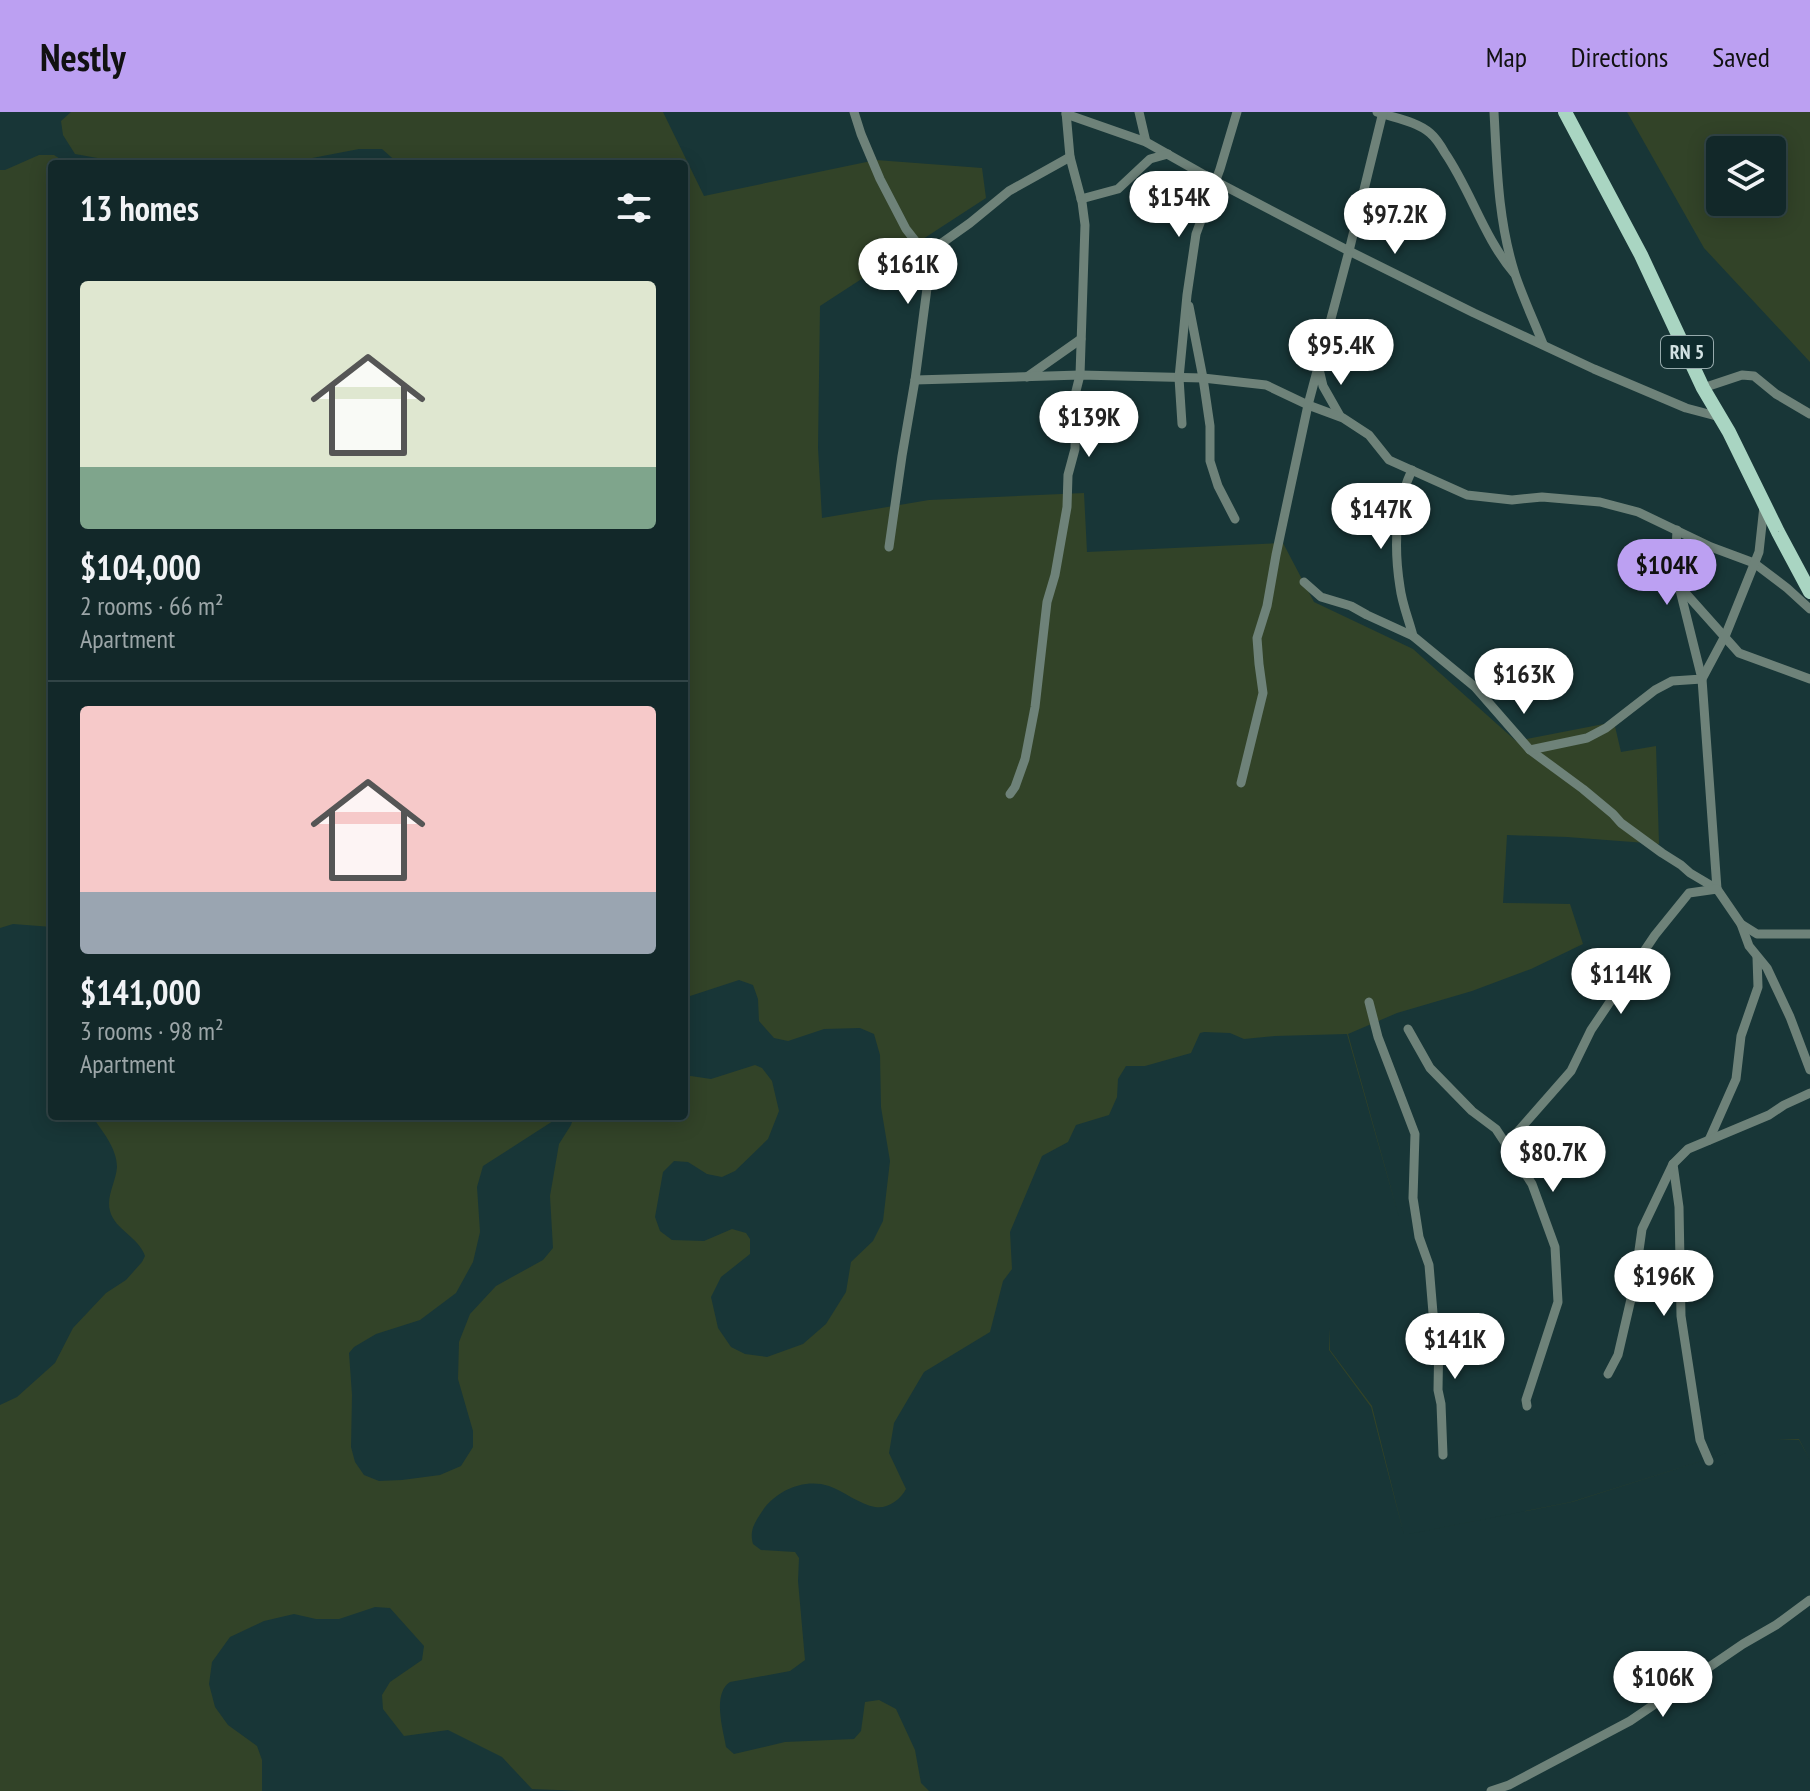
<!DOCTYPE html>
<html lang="en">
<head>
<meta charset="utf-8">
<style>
	body { margin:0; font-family:"PT Sans Narrow",sans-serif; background:#1b3031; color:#f1f3f6; height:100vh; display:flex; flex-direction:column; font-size:30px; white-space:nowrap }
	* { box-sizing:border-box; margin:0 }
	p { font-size:26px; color:#9ca6a8 }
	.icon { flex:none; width:44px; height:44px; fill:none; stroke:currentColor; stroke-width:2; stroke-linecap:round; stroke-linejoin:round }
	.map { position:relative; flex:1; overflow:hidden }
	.panel { position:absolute; left:48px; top:48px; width:640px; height:960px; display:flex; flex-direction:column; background:#122829; border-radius:8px; box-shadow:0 4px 20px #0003,0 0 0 2px #314446 }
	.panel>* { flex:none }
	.tools { position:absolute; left:1706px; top:24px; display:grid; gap:16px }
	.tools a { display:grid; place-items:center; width:80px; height:80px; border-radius:8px; background:#122829; box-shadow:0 4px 20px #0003,0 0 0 2px #314446; font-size:40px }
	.price { position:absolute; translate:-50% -68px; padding:0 18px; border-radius:28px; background:#fff; color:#222; font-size:26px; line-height:52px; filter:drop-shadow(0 2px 4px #0008) }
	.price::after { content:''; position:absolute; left:50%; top:48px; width:24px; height:18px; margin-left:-12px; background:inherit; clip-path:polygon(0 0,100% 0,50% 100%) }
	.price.current { background:#bca0f2; color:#111 }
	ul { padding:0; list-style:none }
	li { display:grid; align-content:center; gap:16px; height:424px; padding:0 32px }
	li+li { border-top:2px solid #314446 }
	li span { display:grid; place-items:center; height:248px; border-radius:8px; color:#555 }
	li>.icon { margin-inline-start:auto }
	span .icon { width:144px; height:144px; fill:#fffc; stroke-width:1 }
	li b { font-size:34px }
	h2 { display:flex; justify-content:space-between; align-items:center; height:96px; padding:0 32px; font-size:34px }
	header { display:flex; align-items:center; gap:48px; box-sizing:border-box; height:112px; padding:0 40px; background:#bca0f2; color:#111 }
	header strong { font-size:38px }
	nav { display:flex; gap:44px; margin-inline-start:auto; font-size:28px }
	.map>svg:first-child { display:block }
	.green { fill:#324328; fill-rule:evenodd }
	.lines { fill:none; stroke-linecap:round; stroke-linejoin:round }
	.street { stroke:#6e8279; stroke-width:9 }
	.primary { stroke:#a9d5c2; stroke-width:14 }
	.labels { text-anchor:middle; stroke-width:7; stroke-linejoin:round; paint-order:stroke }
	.shield { fill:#0e2b2d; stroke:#96aaac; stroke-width:2 }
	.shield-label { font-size:20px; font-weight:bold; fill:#d1e1e2 }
</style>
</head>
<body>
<header>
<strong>Nestly</strong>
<nav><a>Map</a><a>Directions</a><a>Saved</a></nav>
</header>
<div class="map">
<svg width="1810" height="1679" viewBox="0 0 1810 1679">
	<rect width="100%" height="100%" fill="#183637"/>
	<g class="green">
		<path d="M71,0h592l41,84 172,-36 106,8 4,30 -166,108 -2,142 4,70 107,-18 155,-7 3,59 196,-9 31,59 99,47 103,92 98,-19 7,30 35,-6 3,98 -92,-7 -60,-2 -4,68 67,1 13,40 -52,25 -59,22 -75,22 -49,21 51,183 -44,27 -26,84 1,22 42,56 32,129 167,-33 156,-49 50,-14h22l11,21 -11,-20 -22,-1 -50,14 -155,49 -168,33 -33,-128 -42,-57v-22l26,-84 44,-27 -52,-183 -72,2 -31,3 -14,-6 -26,-1 -4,1 -9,20 -46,13h-19l-8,13 -1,18 -8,18 -33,10 -8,17 -26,14 -32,76 2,37 -9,12 -13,51 -66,40 -30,51 -5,30 17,36c-6,11 -18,20 -31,18 -14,-2 -32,-16 -46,-21 -24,-8 -52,4 -66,24 -8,12 -14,20 -10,34l8,6 34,2 4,6 -1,23 7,79 -15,11 -60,11c-18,12 -7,47 -4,65l8,7 51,-12 69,-3 7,-8 4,-29 14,-2 17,9 19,41 6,33 8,8h-347l-50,-2 -30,-32 -54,-27 -44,6 -21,-27 -1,-14 8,-13 32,-22 2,-14 -34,-38 -15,-1 -36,12h-23l-22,-5 -30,7 -34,16 -18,25 -3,22 6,23 13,18 29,21 5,14v31h-262v-386l17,-8 38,-34 18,-35 33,-35 20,-13 16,-18 3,-6c-6,-19 -30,-26 -35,-45 -4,-15 6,-29 7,-44 0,-19 -15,-36 -25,-51h464l-3,5 -70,45 -6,21 3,45 -7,30 -17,31 -36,27 -44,14 -22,13 -5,6 3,42 -1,52 4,15 9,13 15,6 23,-1 38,-5 21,-9 12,-19v-16l-15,-52 1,-37 11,-28 26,-28 47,-26 10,-12 -3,-52 9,-52 12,-19 3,-9h110v-41l27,4 44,-14 7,3 10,13 7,30 -11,28 -33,32 -13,6 -15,-3 -19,-12 -14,-1 -11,11 -8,45 5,14 12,9 32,1 28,-12 14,4 4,6v15l-29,23 -10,20 7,31 13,19 14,7 22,3 36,-13 23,-20 20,-32 5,-30 22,-21 10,-20 7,-60 -9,-54 -1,-52 -6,-21 -14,-6 -36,1 -36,12 -14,-3 -15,-17 -1,-22 -5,-14 -14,-5 -55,18v-834h-285l-17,-15h-23l-52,10 -100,5h-76l-56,-10 -12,-19 -2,-14z"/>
		<path d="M1627,0h183v250l-106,-114zM1720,38h52v52h-52z"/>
		<path d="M39,43h15l14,9h-16v763l-39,-3 -13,4v-758h5z"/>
	</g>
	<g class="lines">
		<g class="street">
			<path d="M854,0l7,22 19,45 26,50 11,14 15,7"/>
			<path d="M1139,0l7,30"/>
			<path d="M1377,0c17,6 39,9 53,21 6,5 11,13 15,20 26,38 39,85 69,120"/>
			<path d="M1494,0c3,55 4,109 21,162 8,24 19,47 28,70"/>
			<path d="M1066,2l80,28 69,39 134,70 125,62 120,56 92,39 34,9"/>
			<path d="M1081,87l37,-10 32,-30 18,-5"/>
			<path d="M1189,194l14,72 7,48v35l8,25 17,33"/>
			<path d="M1319,257l4,17 17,30"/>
			<path d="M1027,265l54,-38"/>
			<path d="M915,268l165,-5 123,3 63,7 42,20 35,13 26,17 20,25 78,35 45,5 30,-3 58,5 38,10 73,35 43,16 33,25 23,21"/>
			<path d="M1703,276l39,-13 12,1 22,18 34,20"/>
			<path d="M1182,312l-3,-46 8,-83 9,-61 24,-65 17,-57"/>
			<path d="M1412,358c-17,36 -18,79 -12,117 2,17 9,33 13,49"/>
			<path d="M889,435l13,-91 13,-76 17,-130 38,-27 39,-32 61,-34"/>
			<path d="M1304,470l17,15 30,9 16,9 46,21 62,51 55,63 53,39 30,25 8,9 41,30 19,12 9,8 27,16"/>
			<path d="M1681,476l58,65 71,26"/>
			<path d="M1530,638l57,-12 19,-10 49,-38 17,-9 30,-2 -27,-109 2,-40"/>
			<path d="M1241,671l22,-90 -4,-29 -2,-26 10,-32 9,-51 32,-150 41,-154 34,-139"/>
			<path d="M1010,682l5,-7 10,-28 10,-52 12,-105 8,-27 12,-68 1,-32 7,-26 1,-58 4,-16 5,-150 -3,-23 -12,-45 -4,-45"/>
			<path d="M1717,777l-15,-210 24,-45 33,-82 5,-46"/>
			<path d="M1741,812l16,10h53"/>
			<path d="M1369,890l9,35 37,97 -2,64 6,39 10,28 4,48 6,19 -1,58 3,14 2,51"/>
			<path d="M1408,917l22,39 42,43 24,18 36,55 23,63 3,55 -32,98 1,6"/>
			<path d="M1709,1028l27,-61 5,-43 17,-49 -1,-30"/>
			<path d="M1506,1033l65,-74 20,-41 64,-95 34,-42 28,-4 24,35 8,22 18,22 23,49 20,53"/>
			<path d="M1673,1052l6,43 2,109 19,124 9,21"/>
			<path d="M1608,1262l10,-19 16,-69 8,-57 31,-65 15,-15 81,-34 15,-10 26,-12"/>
			<path d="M1491,1679l18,-6 121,-64 113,-77 33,-19 34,-25"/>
		</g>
		<path class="primary" d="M1565,0l76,143 62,133 26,44 49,100 32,60"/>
	</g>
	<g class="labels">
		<rect class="shield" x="1661" y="224" width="52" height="32" rx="6"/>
		<g class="shield-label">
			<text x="1687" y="247">RN 5</text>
		</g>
	</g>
</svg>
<div class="tools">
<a><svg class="icon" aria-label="layers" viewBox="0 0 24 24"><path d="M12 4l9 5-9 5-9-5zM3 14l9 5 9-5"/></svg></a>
</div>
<b class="price" style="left:1179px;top:127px">$154K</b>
<b class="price" style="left:1395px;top:144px">$97.2K</b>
<b class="price" style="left:908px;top:194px">$161K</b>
<b class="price" style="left:1341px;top:275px">$95.4K</b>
<b class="price" style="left:1089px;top:347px">$139K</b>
<b class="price" style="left:1381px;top:439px">$147K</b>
<b class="price current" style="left:1667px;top:495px">$104K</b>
<b class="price" style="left:1524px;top:604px">$163K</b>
<b class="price" style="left:1621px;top:904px">$114K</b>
<b class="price" style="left:1553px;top:1082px">$80.7K</b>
<b class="price" style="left:1664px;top:1206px">$196K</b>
<b class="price" style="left:1455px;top:1269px">$141K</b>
<b class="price" style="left:1663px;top:1607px">$106K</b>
<section class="panel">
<h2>13 homes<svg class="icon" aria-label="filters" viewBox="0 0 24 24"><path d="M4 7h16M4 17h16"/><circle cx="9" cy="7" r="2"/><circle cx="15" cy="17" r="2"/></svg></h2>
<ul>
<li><span style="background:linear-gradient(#dfe7d0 75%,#7fa58c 0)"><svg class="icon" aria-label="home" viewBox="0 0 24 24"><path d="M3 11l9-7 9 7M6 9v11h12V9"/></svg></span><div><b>$104,000</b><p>2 rooms · 66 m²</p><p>Apartment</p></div></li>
<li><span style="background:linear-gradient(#f6c9c9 75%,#9aa5b1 0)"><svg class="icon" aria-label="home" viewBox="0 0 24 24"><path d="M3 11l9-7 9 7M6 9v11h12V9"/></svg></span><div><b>$141,000</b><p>3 rooms · 98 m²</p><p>Apartment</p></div></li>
</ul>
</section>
</div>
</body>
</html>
